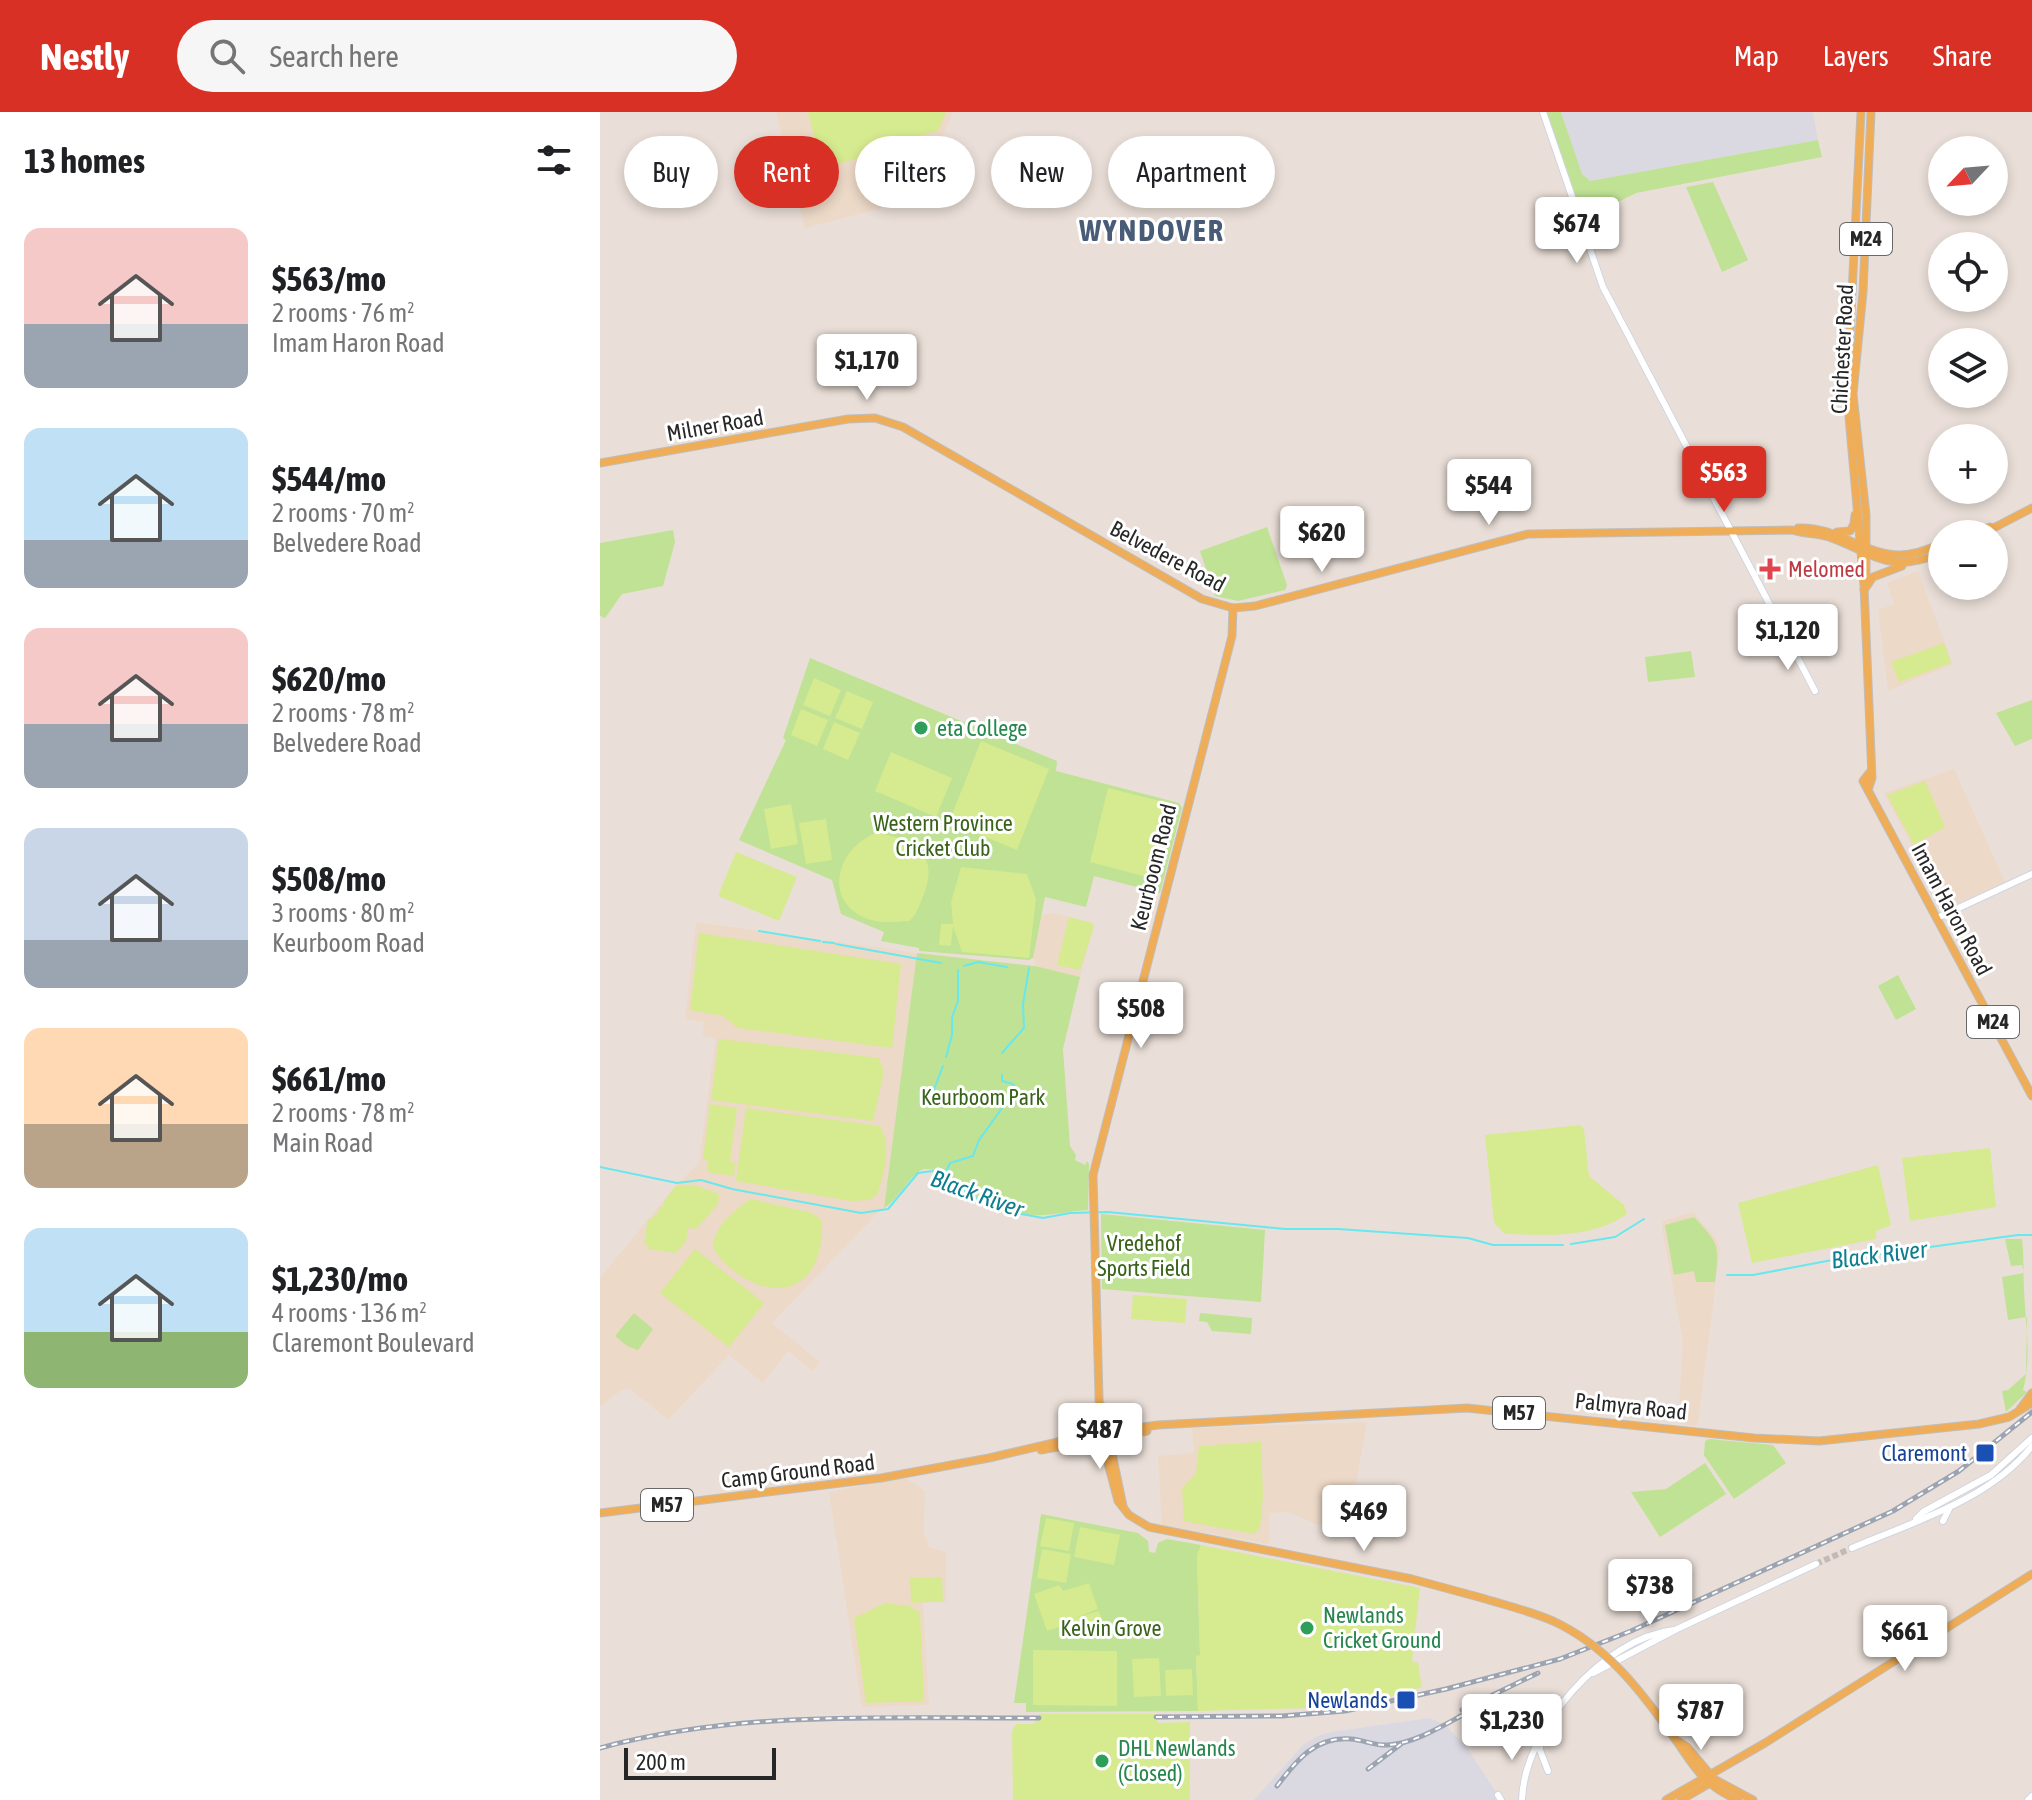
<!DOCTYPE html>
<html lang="en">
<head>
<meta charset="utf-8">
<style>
	body { margin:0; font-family:"Asap Condensed",sans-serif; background:#f6f6f6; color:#202124; height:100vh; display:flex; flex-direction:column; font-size:30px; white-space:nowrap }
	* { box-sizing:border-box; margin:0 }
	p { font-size:26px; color:#757577 }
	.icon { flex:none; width:44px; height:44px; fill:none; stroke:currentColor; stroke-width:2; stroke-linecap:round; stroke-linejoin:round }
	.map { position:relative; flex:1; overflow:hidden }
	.panel { display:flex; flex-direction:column; background:#fff; width:600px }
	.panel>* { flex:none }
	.banner { position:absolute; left:24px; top:24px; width:760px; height:72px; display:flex; gap:16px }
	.needle { width:52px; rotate:244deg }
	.tools { position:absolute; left:1328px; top:24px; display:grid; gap:16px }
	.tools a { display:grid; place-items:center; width:80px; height:80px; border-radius:50%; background:#fff; box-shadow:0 4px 12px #0003; font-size:40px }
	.scale { position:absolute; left:24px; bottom:20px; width:152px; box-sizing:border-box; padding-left:8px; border:4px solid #272727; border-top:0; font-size:22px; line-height:28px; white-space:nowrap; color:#272727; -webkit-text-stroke:6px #fff; paint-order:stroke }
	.price { position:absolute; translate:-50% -68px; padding:0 18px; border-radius:8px; background:#fff; color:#222; font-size:26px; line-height:52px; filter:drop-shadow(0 2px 4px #0008) }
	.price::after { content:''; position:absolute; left:50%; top:48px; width:24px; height:18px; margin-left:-12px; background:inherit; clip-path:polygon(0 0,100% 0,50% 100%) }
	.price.selected { background:#d93025; color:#fff }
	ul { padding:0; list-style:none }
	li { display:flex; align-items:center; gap:24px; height:200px; padding:0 24px }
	li span { display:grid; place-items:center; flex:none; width:224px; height:160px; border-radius:16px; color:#555 }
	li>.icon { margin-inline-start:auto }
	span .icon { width:96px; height:96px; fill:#fffc; stroke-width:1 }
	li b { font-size:34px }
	h2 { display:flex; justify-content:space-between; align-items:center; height:96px; padding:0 24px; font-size:34px }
	.pill { padding:0 28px; border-radius:36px; background:#fff; box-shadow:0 4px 12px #0003; font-size:28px; line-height:72px }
	.pill.selected { background:#d93025; color:#fff }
	header { display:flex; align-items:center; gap:48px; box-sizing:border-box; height:112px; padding:0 40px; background:#d93025; color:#fff }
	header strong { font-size:38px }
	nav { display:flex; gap:44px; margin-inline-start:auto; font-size:28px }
	.search { width:560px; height:72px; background:#f6f6f6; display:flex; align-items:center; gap:20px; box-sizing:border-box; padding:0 28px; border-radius:44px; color:#757577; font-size:30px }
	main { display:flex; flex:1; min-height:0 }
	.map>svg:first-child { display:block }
	.industrial { fill:#dad9e2 }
	.education { fill:#edd9c7 }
	.green { fill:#bfe294 }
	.pitch { fill:#d6ea8f }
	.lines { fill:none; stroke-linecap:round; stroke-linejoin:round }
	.stream { stroke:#69e7ee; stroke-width:2 }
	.minor-tunnel { stroke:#c3bab5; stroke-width:6; stroke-dasharray:6 3; stroke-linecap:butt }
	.minor-casing { stroke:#ced5e1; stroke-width:8 }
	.major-casing { stroke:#bebebe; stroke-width:9 }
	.minor { stroke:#fff; stroke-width:6 }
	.major { stroke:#f0ad57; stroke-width:7 }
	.rail-casing { stroke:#9ca4b2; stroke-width:5 }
	.rail { stroke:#fff; stroke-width:2; stroke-dasharray:6; stroke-linecap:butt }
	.major-bridge-casing { stroke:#bebebe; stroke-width:9; stroke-linecap:butt }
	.major-bridge { stroke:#f0ad57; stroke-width:7 }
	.health-dot { fill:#e0444e; stroke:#fff; stroke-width:3 }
	.leisure-dot { fill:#2e9e5b; stroke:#fff; stroke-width:3 }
	.transit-dot { fill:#1a4fb4; stroke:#fff; stroke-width:3 }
	.labels { text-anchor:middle; stroke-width:6; stroke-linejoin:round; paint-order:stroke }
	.shield { fill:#fff; stroke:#686868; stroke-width:2 }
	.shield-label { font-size:20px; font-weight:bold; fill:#272727 }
	.street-label { font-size:22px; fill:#272727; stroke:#fff }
	.health-label { font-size:22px; fill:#be3a42; stroke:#fff; text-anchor:start }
	.leisure-label { font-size:22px; fill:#27864d; stroke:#fff; text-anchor:start }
	.park-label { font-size:22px; fill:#386319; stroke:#fff }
	.transit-label { font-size:22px; fill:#164399; stroke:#fff; text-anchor:end }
	.water-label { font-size:24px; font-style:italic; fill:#0c7e8f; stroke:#fff }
	.district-label { font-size:30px; font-weight:bold; letter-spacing:2px; fill:#485b77; stroke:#fff }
</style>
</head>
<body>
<header>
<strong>Nestly</strong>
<div class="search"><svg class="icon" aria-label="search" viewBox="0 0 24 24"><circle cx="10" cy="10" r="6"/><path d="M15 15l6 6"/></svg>Search here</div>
<nav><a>Map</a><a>Layers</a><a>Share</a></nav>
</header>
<main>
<section class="panel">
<h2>13 homes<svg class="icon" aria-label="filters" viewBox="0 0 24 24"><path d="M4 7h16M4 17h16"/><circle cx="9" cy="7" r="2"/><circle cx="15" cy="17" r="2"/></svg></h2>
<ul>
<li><span style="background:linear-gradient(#f6c9c9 60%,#9aa5b1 0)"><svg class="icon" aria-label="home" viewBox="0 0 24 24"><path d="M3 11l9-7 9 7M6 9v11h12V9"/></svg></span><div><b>$563/mo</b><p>2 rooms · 76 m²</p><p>Imam Haron Road</p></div></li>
<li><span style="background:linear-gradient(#bfe0f5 70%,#9aa5b1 0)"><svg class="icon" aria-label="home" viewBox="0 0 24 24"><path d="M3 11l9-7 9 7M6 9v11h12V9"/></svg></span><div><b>$544/mo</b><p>2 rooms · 70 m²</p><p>Belvedere Road</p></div></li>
<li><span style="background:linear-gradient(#f6c9c9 60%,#9aa5b1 0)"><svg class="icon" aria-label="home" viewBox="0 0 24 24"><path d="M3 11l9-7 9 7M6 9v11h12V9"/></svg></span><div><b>$620/mo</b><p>2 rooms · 78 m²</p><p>Belvedere Road</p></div></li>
<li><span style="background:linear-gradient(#c9d6e8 70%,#9aa5b1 0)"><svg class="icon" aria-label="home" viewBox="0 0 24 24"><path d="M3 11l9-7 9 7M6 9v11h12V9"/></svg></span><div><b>$508/mo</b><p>3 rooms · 80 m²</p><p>Keurboom Road</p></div></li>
<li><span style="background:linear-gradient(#ffd9b3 60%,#b9a48a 0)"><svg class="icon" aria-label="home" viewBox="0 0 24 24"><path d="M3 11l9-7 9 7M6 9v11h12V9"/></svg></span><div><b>$661/mo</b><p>2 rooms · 78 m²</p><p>Main Road</p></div></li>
<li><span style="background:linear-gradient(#bfe0f5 65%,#8fb573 0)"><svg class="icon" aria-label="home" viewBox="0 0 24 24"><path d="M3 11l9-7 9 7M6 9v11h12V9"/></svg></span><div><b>$1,230/mo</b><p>4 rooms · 136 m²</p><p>Claremont Boulevard</p></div></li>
</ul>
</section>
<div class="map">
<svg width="1432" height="1688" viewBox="0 0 1432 1688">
	<rect width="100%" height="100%" fill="#eadfd8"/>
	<g class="industrial">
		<path d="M961,0h252l5,28 -228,41 -8,-7z"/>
		<path d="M829,1606l15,6 22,22 35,54h-247l49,-55 15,-9 13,-4z"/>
	</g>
	<g class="education">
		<path d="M176,0h177l-38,87 -110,29z"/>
		<path d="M1318,459l35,93 -65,27 -10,-81 16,-6 -7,-21z"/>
		<path d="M1354,657l51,113 -56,25 -5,-2 -60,-112z"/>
		<path d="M454,801l38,10 2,3 -14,51 -45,-11 -2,-20 7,-31z"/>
		<path d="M96,810l221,31 -33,255 -11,8v2l-101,105 48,39 -7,9 -25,-20 -25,32 -34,-28 -61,65 -38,-31 -8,1 -22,16v-128l76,-93 23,-22 16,-121 -1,-4 -11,-2 1,-14 -19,-3z"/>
		<path d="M1093,1100l24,28 3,9 -22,173 -3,4 -14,-2 -3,-3 5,-79 -21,-115 1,-6z"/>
		<path d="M767,1310l-19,107 -36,-6 -23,-11 -20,1v31l-107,-19 -4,-69 36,-3 -2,-25z"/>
		<path d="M301,1366l6,1 18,12 -1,42 5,14 17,5v50l-23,1 6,102 -67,2 -33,-215z"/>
	</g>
	<g class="green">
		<path d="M943,0h18l21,62 8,7 228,-41 4,17 -186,36 -24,12 -36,7z"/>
		<path d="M1113,70l35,78 -26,12 -36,-85z"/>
		<path d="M667,415l20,58 -2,5 -47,11 -23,-5 -15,-45z"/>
		<path d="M73,418l2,12 -12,44 -41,8 -17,24 -5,-2v-73z"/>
		<path d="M1091,539l4,26 -47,5 -3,-25z"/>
		<path d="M210,546l247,103 -1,10 123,32 3,5 -22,85 -66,-17 -8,31 -41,-10 -12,61 -4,2 -110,-9v-3l-38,-7 3,-9 -43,-18 -9,-34 -93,-40 47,-100 -3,-2z"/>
		<path d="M1432,588v39l-17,7 -19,-33z"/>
		<path d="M317,841l118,13 45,11 -17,72 7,97 6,9 -1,5 10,5 2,-4 2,3 -1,46c-24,1 -44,9 -68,3 -7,-1 -36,-12 -41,-15 -16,-8 -35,-31 -55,-29 -11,2 -27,32 -40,39z"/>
		<path d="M1298,863l18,34 -20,11 -18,-34z"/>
		<path d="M501,1102l164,16 -4,72 -159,-13z"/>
		<path d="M1094,1105c26,28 25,27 21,65h-19l-2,-11 -20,4 -9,-50z"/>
		<path d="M1405,1127h17c2,17 1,33 2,50 1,33 8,68 -1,101l4,2 -21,20 -4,-21 6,-1 18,-16 1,-57 -19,3 -6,-43 22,-4 -2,-8 -11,1z"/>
		<path d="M34,1201l19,16 -15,21 -11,-4 -12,-10z"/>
		<path d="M600,1201l52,5 -1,16 -39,-3 -5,-9 -8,-1z"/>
		<path d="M1109,1327l64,6 13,18 -52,36 -30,-44 1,-14z"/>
		<path d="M1105,1351l21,31 -66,43 -29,-45 35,-3z"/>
		<path d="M441,1402l97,19 10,8 1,11 6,1 3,-10 9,-4 34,6 -4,10 3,101 -4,1 2,54 -172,1v-9h-12z"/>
	</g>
	<g class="pitch">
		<path d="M208,0h138l-8,19 -61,15 2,7 -57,15z"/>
		<path d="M1344,531l7,20 -52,19 -8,-20z"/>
		<path d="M214,566l27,12 -11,26 -27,-11z"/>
		<path d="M247,579l26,11 -11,27 -27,-11z"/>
		<path d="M201,597l27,11 -11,26 -26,-11z"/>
		<path d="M234,610l26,11 -12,27 -25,-11z"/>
		<path d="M381,629l68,28 -32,81 -68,-28z"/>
		<path d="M291,640l61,26 -16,39 -61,-26z"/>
		<path d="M1325,669l20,46 -31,18 -27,-50z"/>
		<path d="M508,676l68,17 -18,75 -68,-18z"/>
		<path d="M191,692l7,40 -27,5 -7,-40z"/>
		<path d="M226,707l6,41 -26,4 -7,-41z"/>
		<path d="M276,721c37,5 64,20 48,61 -4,10 -7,21 -15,27 -14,1 -30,3 -44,-3 -43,-19 -27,-71 11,-85z"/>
		<path d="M136,740l61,25 -18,44 -61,-25z"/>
		<path d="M361,755l66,7 9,25 -7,59 -67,-6 -9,-26 -2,20 -12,-1 2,-21h12l-2,-22z"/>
		<path d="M469,805l23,6 2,3 -14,44 -23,-5z"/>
		<path d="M99,821l202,31 -9,84 -154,-20 -15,-12 -33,-6z"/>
		<path d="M119,927l160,19 5,14 -11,49 -162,-21z"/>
		<path d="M110,992l27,4 -7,54 5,1 -1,13 -27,-4 1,-12 -5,-1z"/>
		<path d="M146,996l134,18c12,19 4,48 -3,69l-8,5 -18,1 -115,-20z"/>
		<path d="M980,1013l4,4 5,47 35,29 3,9c-37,25 -79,21 -122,20l-11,-11 -9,-88z"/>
		<path d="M1390,1036l6,59 -86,14 -8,-63z"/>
		<path d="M1278,1053l13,60 -15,6v8l-124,24 -14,-60z"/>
		<path d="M94,1073l25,9 -1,10 -22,25 -8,-1 -2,14 -11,11 -27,-4 1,-4 -5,-1 4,-25 4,1 1,-4 5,-2 1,-7h4l1,-6 12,-15z"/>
		<path d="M151,1087l61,14 9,7c6,60 -37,89 -87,51 -8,-7 -16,-13 -21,-24 0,-19 23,-39 38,-48z"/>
		<path d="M95,1137l69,54 -35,44 -69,-54z"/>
		<path d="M533,1183l54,4 -2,24 -54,-4z"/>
		<path d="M661,1330l2,54 -3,32 -7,6 -69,-13 -2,-32 14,-16 3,-27z"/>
		<path d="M446,1406l28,5 -5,28 -29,-5z"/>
		<path d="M480,1415l40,8 -6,30 -40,-8z"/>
		<path d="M601,1433l219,43 -8,73 6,2 4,24 -49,15 -60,6 -115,3 -2,-55 4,-1 -3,-100z"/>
		<path d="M442,1437l29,5 -5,29 -29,-5z"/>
		<path d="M342,1465l1,24 -32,2 -1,-25z"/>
		<path d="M489,1471l9,26 -26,10 27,-8 4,13 -26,9 -4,-11 -26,9 -13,-37 25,-9 4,6z"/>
		<path d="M285,1491l25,3 10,7 4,88 -58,2 -12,-85z"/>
		<path d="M433,1538l84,1v55l-84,-1z"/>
		<path d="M559,1546l2,38 -27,1 -2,-38z"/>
		<path d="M592,1557l1,26 -27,1 -1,-26z"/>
		<path d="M439,1602h117l1,9 33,-1v78h-177l-1,-69 4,-7h17l6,-6z"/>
	</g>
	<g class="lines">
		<g class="stream">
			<path d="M159,819l61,10"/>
			<path d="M223,830l11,1"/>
			<path d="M236,832l105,19"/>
			<path d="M364,854l14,-4 29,5"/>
			<path d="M402,941l22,-25 -1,-24 6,-36"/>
			<path d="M346,945l6,-22v-18l6,-16v-31"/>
			<path d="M331,985l12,-31"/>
			<path d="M0,1055l77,16 24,-3 31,9 129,24 27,-4 30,-36 15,-2 48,30 29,11 33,6 27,-5 38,-1 177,17h53l130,9 25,7h70"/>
			<path d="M345,1062l5,-11 23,-7 6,-16 37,-51 -3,-5 -11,-3v-6"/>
			<path d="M971,1132l44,-7 29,-18"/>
			<path d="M1127,1163h26l74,-14 191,-26h14"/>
		</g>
		<path class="minor-tunnel" d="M1216,1452l36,-16"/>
		<g class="minor-casing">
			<g id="minor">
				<path d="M943,0l60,175 212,404"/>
				<path d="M1337,806l95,-44"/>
				<path d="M1316,1407l7,-7 68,-37 41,-37"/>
				<path d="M1343,1409l6,-12"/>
				<path d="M1252,1436c61,-26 137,-48 180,-102"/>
				<path d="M993,1561l84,-44 139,-65"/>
				<path d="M940,1627v11l8,21"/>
				<path d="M898,1683l3,5"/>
				<path d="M922,1688c2,-71 81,-162 152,-170"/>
				<path d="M1428,1688l4,-4"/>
			</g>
		</g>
		<g class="major-casing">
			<g id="major">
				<path d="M1261,0l-14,282 17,192 8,192 -4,12"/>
				<path d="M0,351l248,-44 27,-1 28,9 299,172 31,9 22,-2 273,-72 264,-4c12,4 25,3 37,7 49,18 58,37 113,16"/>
				<path d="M1198,416c38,-2 66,27 102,27 15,0 28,-6 42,-11"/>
				<path d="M1237,420l13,-1 4,-7 1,-9"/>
				<path d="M1369,422l21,-7"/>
				<path d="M1382,422l50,-26"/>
				<path d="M1266,464v-61l-13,-121 10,-102 8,-180"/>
				<path d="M1264,478l9,-13 29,-11"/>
				<path d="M633,496l-1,28 -139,539 7,258 18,68 11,14 20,12 263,52 70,19"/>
				<path d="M1270,660l-7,9 169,315"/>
				<path d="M502,1294l21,100"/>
				<path d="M1420,1297l12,-16"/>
				<path d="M441,1338l106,-19"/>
				<path d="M0,1401l281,-35 108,-20 103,-24 66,-9 309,-17 287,30 65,3 160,-17 30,-7 23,-14"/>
				<path d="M1070,1620c23,31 30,52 68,68"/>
				<path d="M1078,1629l9,6 27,32 39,21"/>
				<path d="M1066,1688l99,-57 267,-169"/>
				<path d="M1081,1688l29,-17"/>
			</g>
		</g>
		<use href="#minor" class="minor"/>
		<use href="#major" class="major"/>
		<g class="rail-casing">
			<g id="rail">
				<path d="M862,1598l76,-37"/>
				<path d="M556,1605l126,-1 63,-5 101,-22 114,-30 71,-28 262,-120 66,-40 73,-59"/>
				<path d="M0,1636c143,-39 293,-29 439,-30"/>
				<path d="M768,1657l33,-25"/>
				<path d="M677,1674c19,-25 38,-50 74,-47 13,1 24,7 37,6 30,-2 60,-23 86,-36"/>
			</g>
		</g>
		<use href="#rail" class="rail"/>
		<g class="major-bridge-casing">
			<path id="major-bridge" d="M882,1486c23,7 48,13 71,23 52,24 85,66 117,111"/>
		</g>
		<use href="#major-bridge" class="major-bridge"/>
	</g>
	<path class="health-dot" d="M1166 445h8v8h8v8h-8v8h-8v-8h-8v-8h8z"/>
	<g class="leisure-dot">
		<circle cx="321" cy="616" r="8"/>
		<circle cx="707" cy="1516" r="8"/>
		<circle cx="502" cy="1649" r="8"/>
	</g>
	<g class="transit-dot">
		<rect x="1375" y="1331" width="20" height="20" rx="4"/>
		<rect x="796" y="1578" width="20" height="20" rx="4"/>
	</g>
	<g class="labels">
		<g class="shield">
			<rect x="1240" y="111" width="52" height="32" rx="6"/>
			<rect x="1367" y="894" width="52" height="32" rx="6"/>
			<rect x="893" y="1285" width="52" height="32" rx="6"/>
			<rect x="41" y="1377" width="52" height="32" rx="6"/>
		</g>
		<g class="shield-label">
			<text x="1266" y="134">M24</text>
			<text x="1393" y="917">M24</text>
			<text x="919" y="1308">M57</text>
			<text x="67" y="1400">M57</text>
		</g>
		<g class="street-label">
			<text transform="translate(1242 237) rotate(-87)" y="8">Chichester Road</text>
			<text transform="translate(115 313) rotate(-10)" y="8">Milner Road</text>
			<text transform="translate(568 444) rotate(28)" y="8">Belvedere Road</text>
			<text transform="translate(553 755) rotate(-76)" y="8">Keurboom Road</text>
			<text transform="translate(1352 797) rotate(62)" y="8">Imam Haron Road</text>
			<text transform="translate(1031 1294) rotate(6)" y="8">Palmyra Road</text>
			<text transform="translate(198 1359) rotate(-7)" y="8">Camp Ground Road</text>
		</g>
		<g class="health-label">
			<text x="1188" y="465">Melomed</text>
		</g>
		<g class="leisure-label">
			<text x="337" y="624">eta College</text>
			<text x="723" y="1511">Newlands<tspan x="723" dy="25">Cricket Ground</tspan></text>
			<text x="518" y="1644">DHL Newlands<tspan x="518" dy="25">(Closed)</tspan></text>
		</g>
		<g class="park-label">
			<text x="343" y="719">Western Province<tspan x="343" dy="25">Cricket Club</tspan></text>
			<text x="383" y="993">Keurboom Park</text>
			<text x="544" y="1139">Vredehof<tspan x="544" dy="25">Sports Field</tspan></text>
			<text x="511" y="1524">Kelvin Grove</text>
		</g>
		<g class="transit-label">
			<text x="1367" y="1349">Claremont</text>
			<text x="788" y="1596">Newlands</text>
		</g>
		<g class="water-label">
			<text transform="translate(377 1082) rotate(20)" y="8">Black River</text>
			<text transform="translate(1279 1143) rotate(-7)" y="8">Black River</text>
		</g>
		<g class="district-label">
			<text x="552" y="129">WYNDOVER</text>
		</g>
	</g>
</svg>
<div class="tools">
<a><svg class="needle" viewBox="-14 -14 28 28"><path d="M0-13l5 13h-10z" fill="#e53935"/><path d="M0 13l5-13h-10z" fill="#757577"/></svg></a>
<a><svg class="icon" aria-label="locate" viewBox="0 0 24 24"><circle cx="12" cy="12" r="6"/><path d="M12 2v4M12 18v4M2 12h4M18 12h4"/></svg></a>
<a><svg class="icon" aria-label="layers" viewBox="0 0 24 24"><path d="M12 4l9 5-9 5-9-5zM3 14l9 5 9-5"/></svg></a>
<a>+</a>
<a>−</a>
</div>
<div class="scale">200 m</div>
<b class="price" style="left:977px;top:153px">$674</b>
<b class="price" style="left:267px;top:290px">$1,170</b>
<b class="price selected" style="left:1124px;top:402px">$563</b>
<b class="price" style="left:889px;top:415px">$544</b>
<b class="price" style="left:722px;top:462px">$620</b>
<b class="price" style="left:1188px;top:560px">$1,120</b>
<b class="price" style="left:541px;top:938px">$508</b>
<b class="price" style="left:500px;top:1359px">$487</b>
<b class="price" style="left:764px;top:1441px">$469</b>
<b class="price" style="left:1050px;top:1515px">$738</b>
<b class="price" style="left:1305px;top:1561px">$661</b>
<b class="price" style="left:1101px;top:1640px">$787</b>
<b class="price" style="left:912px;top:1650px">$1,230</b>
<div class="banner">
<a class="pill">Buy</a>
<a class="pill selected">Rent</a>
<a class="pill">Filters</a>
<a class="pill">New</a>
<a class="pill">Apartment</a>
</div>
</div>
</main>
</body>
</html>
